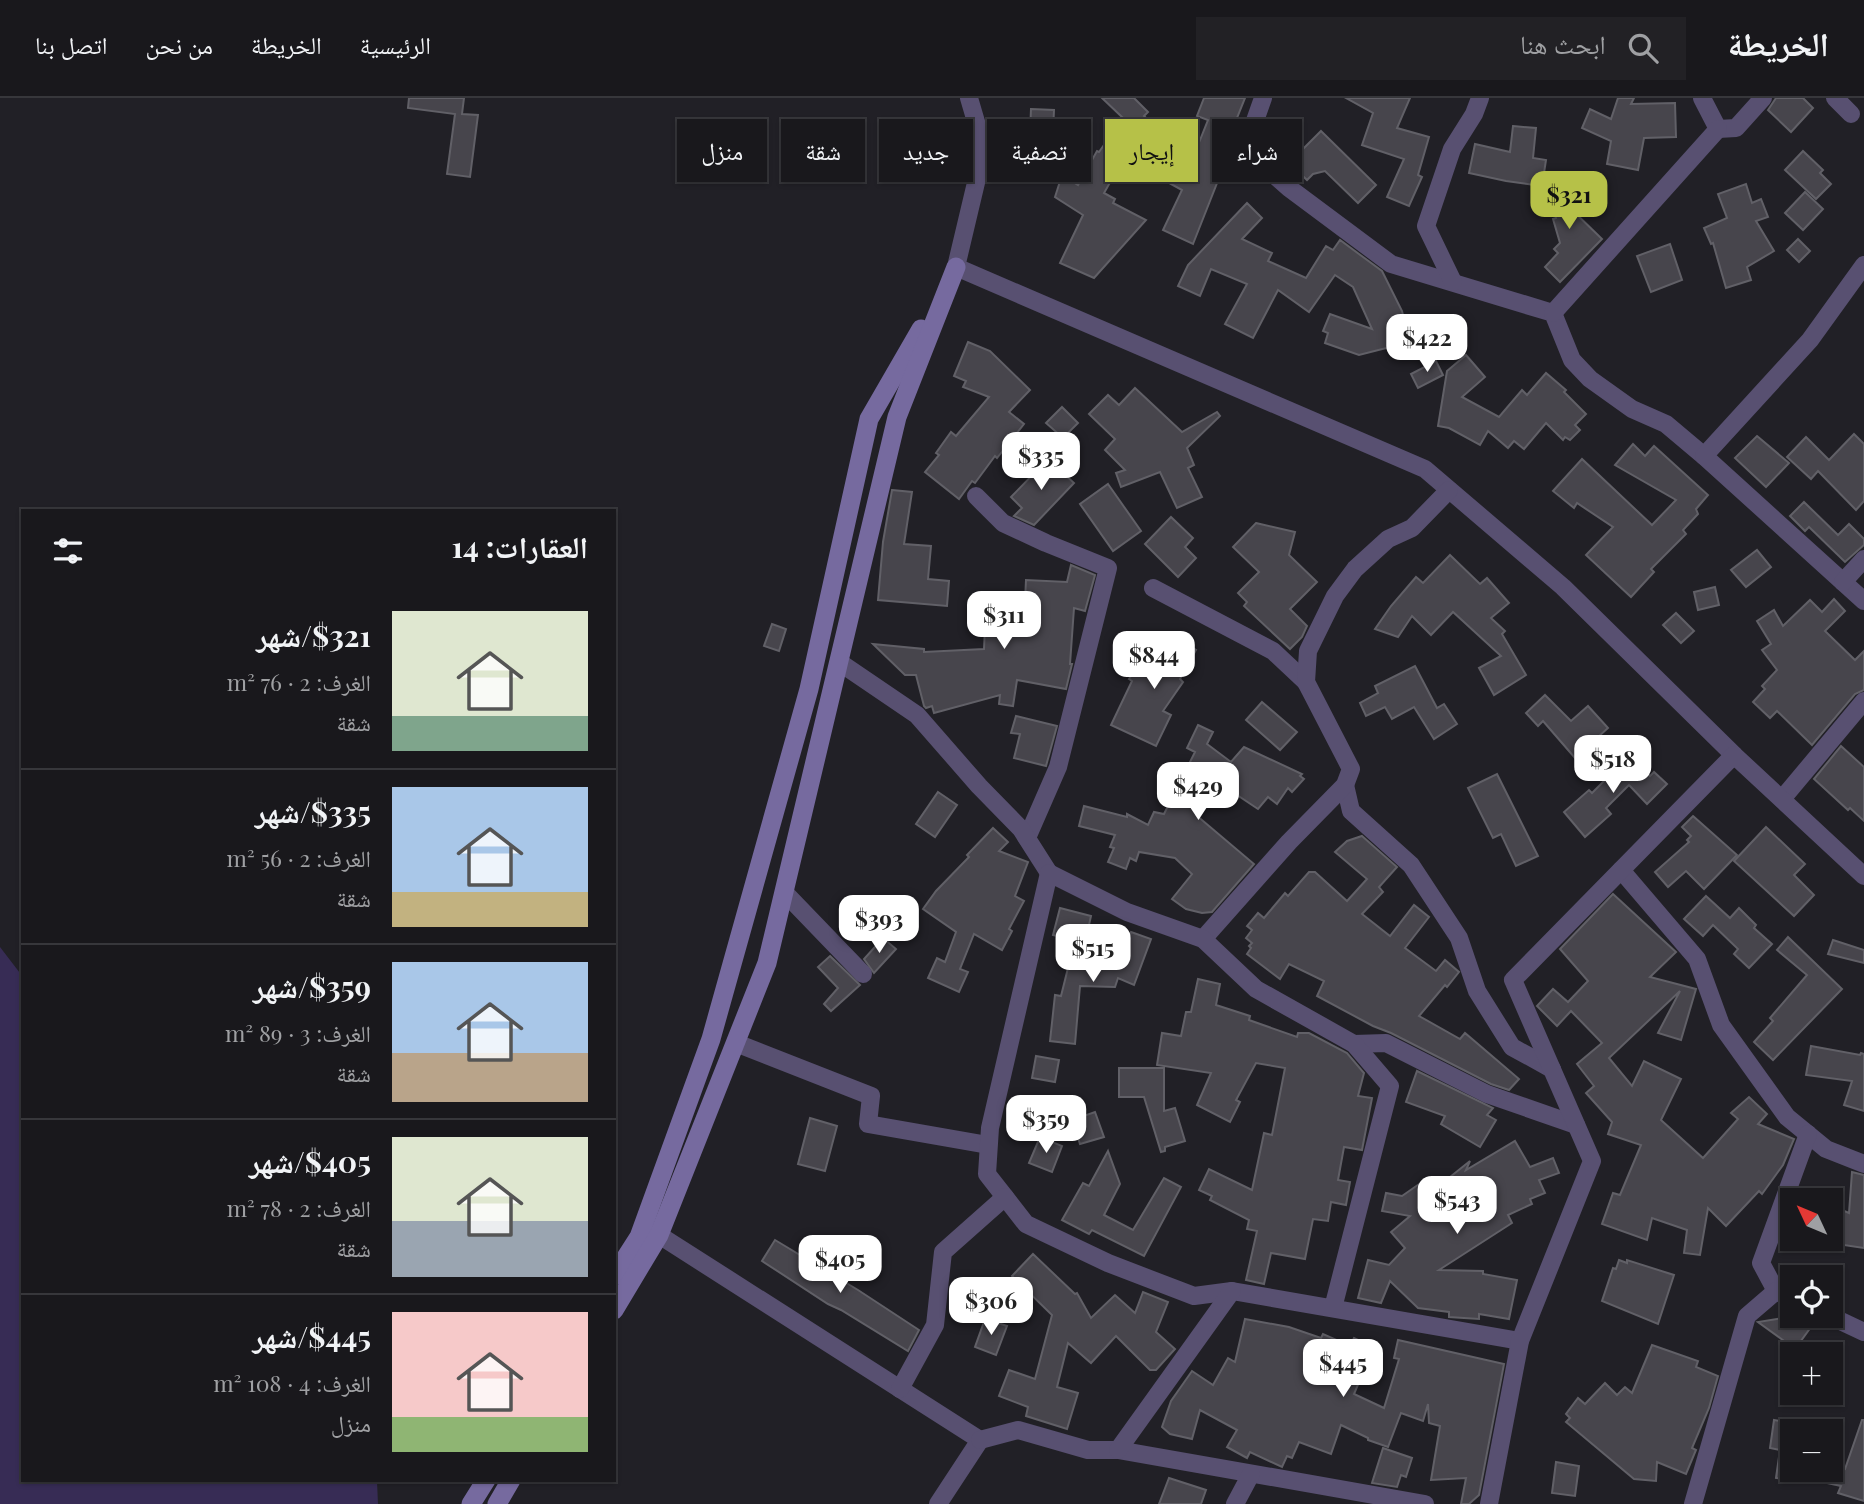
<!DOCTYPE html>
<html lang="ar">
<head>
<meta charset="utf-8">
<style>
	body { margin:0; font-family:"Playfair Display","Noto Naskh Arabic",serif; background:#222125; color:#f1f3f6; direction:rtl; height:100vh; display:flex; flex-direction:column; font-size:26px; white-space:nowrap }
	* { box-sizing:border-box; margin:0 }
	p { font-size:23px; color:#9fa0a3 }
	.icon { flex:none; width:38px; height:38px; fill:none; stroke:currentColor; stroke-width:2; stroke-linecap:round; stroke-linejoin:round }
	.map { position:relative; flex:1; overflow:hidden; direction:ltr }
	.panel { position:absolute; left:21px; top:411px; width:595px; height:973px; display:flex; flex-direction:column; background:#19181c; border-radius:0px; box-shadow:0 2px 5px #0004,0 0 0 2px #37373b; direction:rtl }
	.panel>* { flex:none }
	.guide { position:absolute; left:637px; top:21px; width:665px; height:63px; direction:rtl; display:flex; gap:14px }
	.needle { width:46px; rotate:314deg }
	.controls { position:absolute; left:1780px; top:1090px; display:grid; gap:14px }
	.controls a { display:grid; place-items:center; width:63px; height:63px; border-radius:0px; background:#19181c; box-shadow:0 2px 5px #0004,0 0 0 2px #37373b; font-size:35px }
	.price { position:absolute; translate:-50% -60px; padding:0 16px; border-radius:14px; background:#fff; color:#222; font-size:23px; line-height:46px; filter:drop-shadow(0 2px 4px #0008) }
	.price::after { content:''; position:absolute; left:50%; top:42px; width:21px; height:16px; margin-left:-10px; background:inherit; clip-path:polygon(0 0,100% 0,50% 100%) }
	.price.active { background:#b6c148; color:#111 }
	ul { padding:0; list-style:none }
	li { display:flex; align-items:center; gap:21px; height:175px; padding:0 28px }
	li+li { border-top:2px solid #37373b }
	li span { display:grid; place-items:center; flex:none; width:196px; height:140px; border-radius:0px; color:#555 }
	li>.icon { margin-inline-start:auto }
	span .icon { width:84px; height:84px; fill:#fffc; stroke-width:1 }
	li b { font-size:30px }
	h2 { display:flex; justify-content:space-between; align-items:center; height:84px; padding:0 28px; font-size:30px }
	.pill { padding:0 24px; border-radius:0px; background:#19181c; box-shadow:0 2px 5px #0004,0 0 0 2px #37373b; font-size:24px; line-height:63px }
	.pill.active { background:#b6c148; color:#111 }
	header { display:flex; align-items:center; gap:42px; box-sizing:border-box; height:98px; padding:0 35px; background:#19181c; border-bottom:2px solid #37373b }
	header strong { font-size:33px }
	nav { display:flex; gap:38px; margin-inline-start:auto; font-size:24px }
	.search { width:490px; height:63px; background:#222125; display:flex; align-items:center; gap:18px; box-sizing:border-box; padding:0 24px; border-radius:0px; color:#9fa0a3; font-size:26px }
	.map>svg:first-child { display:block }
	.green { fill:#372c55 }
	.building { fill:#47454c; stroke:#616067; stroke-width:2 }
	.lines { fill:none; stroke-linecap:round; stroke-linejoin:round }
	.minor { stroke:#585071; stroke-width:18 }
	.secondary { stroke:#766a9f; stroke-width:19 }
</style>
</head>
<body>
<header>
<strong>الخريطة</strong>
<div class="search"><svg class="icon" aria-label="search" viewBox="0 0 24 24"><circle cx="10" cy="10" r="6"/><path d="M15 15l6 6"/></svg>ابحث هنا</div>
<nav><a>الرئيسية</a><a>الخريطة</a><a>من نحن</a><a>اتصل بنا</a></nav>
</header>
<div class="map">
<svg width="1864" height="1406" viewBox="0 0 1864 1406">
	<rect width="100%" height="100%" fill="#212026"/>
	<path class="green" d="M0,849l23,30v503l354,1 1,23h-378z"/>
	<g class="building">
		<path d="M409,0h55l-2,16 16,1 -8,62 -23,-3 8,-60 -47,-6z"/>
		<path d="M1102,0h32l14,14 -4,4 20,19 -6,11 38,4 12,-30 -11,-4 7,-18h41l-14,35 5,2 -43,109 -30,-14 19,-40 -58,-32 -20,35 11,6 -2,4 33,17 -52,58 -34,-15 23,-48 -28,-18 7,-22 16,10 19,-34 2,1 24,-34z"/>
		<path d="M1346,0h64l-13,30 32,9 -11,38 4,2 -13,29 -22,-9 17,-38 -42,-14 11,-32z"/>
		<path d="M1618,0h16l-3,6 44,-1 1,34 -32,1 -6,32 -31,-6 4,-23 -29,-13 8,-19 21,10z"/>
		<path d="M1776,0h27l10,10 -22,24 -23,-22z"/>
		<path d="M1031,11l23,1 -1,23h-23z"/>
		<path d="M1513,28l23,2 -3,30 13,2 -4,26 -36,-5 -37,-8 6,-29 35,8z"/>
		<path d="M1271,30l14,4 -6,19 -14,-4z"/>
		<path d="M1321,33l55,54 -18,18 -33,-32 -12,3 -6,6 -18,-17z"/>
		<path d="M1803,53l20,19 -3,3 11,11 -15,15 -31,-29z"/>
		<path d="M1576,81l4,21 -15,3 37,36 -42,43 -15,-15 13,-14 -4,-4 6,-6 -7,-24 3,-1 -7,-33z"/>
		<path d="M1746,86l6,19 9,-4 7,18 -12,4 18,30 -27,16 4,13 -25,8 -13,-45 -2,1 -7,-16 23,-10 -9,-24z"/>
		<path d="M1805,94l18,17 -20,21 -18,-17z"/>
		<path d="M1247,105l15,15 -20,21 30,14 -4,8 38,17 20,-32 7,4 7,-10 42,31 20,40 8,31 -51,13 -34,-12 3,-10 -5,-2 7,-17 42,15 -19,-42 -18,-12 -26,37 -31,-22 -25,48 -28,-14 22,-40 -36,-15 -11,27 -22,-10 10,-21z"/>
		<path d="M1798,141l12,12 -11,11 -12,-12z"/>
		<path d="M1670,146l12,36 -31,12 -14,-36z"/>
		<path d="M968,244l22,9 40,39 -21,22 15,12 -27,34 -2,-2 -20,27 -3,-2 -13,18 -34,-27 14,-17 -3,-2 15,-21 5,4 33,-39 -26,-10 3,-6 -12,-5z"/>
		<path d="M1466,257l19,22 -23,20 37,20 23,-27 5,5 19,-22 20,17 -2,2 22,22 -11,11 5,5 -10,10 -5,-3 -2,3 -17,-17 -22,26 -10,-8 -6,7 -20,-17 -8,14 -31,-17 -11,-2 9,-55z"/>
		<path d="M1436,263l7,14 -25,13 -7,-14z"/>
		<path d="M1135,290l47,44 35,-20 3,4 -33,32 7,17 -6,3 14,29 -25,11 -17,-36 -39,15 -5,-14 9,-3 -20,-20 10,-11 -26,-25 19,-19 11,10z"/>
		<path d="M1062,309l16,16 -15,15 -17,-15z"/>
		<path d="M1854,336l10,10v57l-8,9 -38,-39 -7,8 -24,-22 19,-20 23,23z"/>
		<path d="M1757,338l32,27 -23,24 -31,-29z"/>
		<path d="M1633,346l12,12 9,-10 54,49 -12,14 2,5 -15,16 3,4 -35,35 3,3 -23,25 -45,-42 27,-28 -36,-24 -3,5 -21,-17 29,-32 70,66 24,-25 -61,-35z"/>
		<path d="M1048,361l26,24 -40,42 -20,-9 8,-8 -11,-11z"/>
		<path d="M1108,386l33,47 -28,20 -33,-47z"/>
		<path d="M892,392l20,2 -8,52 27,2 -3,33 21,2 -2,25 -69,-6 5,-58z"/>
		<path d="M1804,404l34,33 11,-11 15,15v6l-19,17 -36,-35 -4,4 -15,-15z"/>
		<path d="M1171,419l22,21 -8,9 11,11 -18,19 -33,-33z"/>
		<path d="M1256,425l39,9 -6,23 28,27 -27,27 17,17 -5,11 -12,12 -46,-43 3,-4 -9,-9 21,-21 -26,-25z"/>
		<path d="M1757,452l14,17 -25,20 -15,-17z"/>
		<path d="M1450,457l30,29 7,-6 22,25 -18,15 14,13 -3,3 24,41 -32,20 -15,-27 22,-12 -48,-44 -22,23 -19,-19 -14,21 -23,-8 16,-23 25,-29 7,6z"/>
		<path d="M1071,467l24,10 -10,36 -11,-3 -4,56h2l-6,25 -49,-9 -4,26 -14,-2 1,-9 -66,18 -2,-7 -6,2 -2,-2 -8,-31h-11l-32,-31 51,5v3l60,-3 1,-22 24,1v-7l15,1 2,-42 41,2z"/>
		<path d="M1715,489l4,18 -21,5 -4,-18z"/>
		<path d="M1834,501l11,12 -20,20 30,29 9,-9v39l-9,4 -43,51 -35,-34 -7,7 -17,-16 12,-13 -3,-3 15,-16 -15,-20 9,-6 -14,-23 17,-11 9,16 27,-26 12,12z"/>
		<path d="M1676,515l18,18 -13,12 -18,-18z"/>
		<path d="M772,526l14,5 -7,22 -15,-5z"/>
		<path d="M1166,535l30,17 -16,29 3,3 -20,29 8,4 -15,31 -45,-21 21,-44 -3,-2 16,-24 6,4z"/>
		<path d="M1415,568l22,42 7,-4 13,20 -23,15 -20,-32 -22,12 -7,-12 -19,9 -6,-13 18,-10 -3,-7z"/>
		<path d="M1545,597l26,26 17,-15 20,22 -33,30 -32,-37 -5,5 -12,-13z"/>
		<path d="M1262,604l35,30 -17,18 -34,-30z"/>
		<path d="M1016,618l41,10 -11,40 -32,-8 6,-24 -9,-1z"/>
		<path d="M1198,627l15,7 -6,12 24,18 13,-15 58,27 -2,2 4,3 -12,13 -4,-4 -11,16 -9,-7 -10,12 -45,-30 -17,36 58,49 -42,48 -10,1 -16,-4 -14,-10 20,-25 -17,-16 -36,-6 -3,9 -6,-3 -4,11 -18,-7 6,-14 -4,-1 5,-12 -36,-9 5,-20 43,11v-3l21,11 6,-13 10,2 31,-62 -8,-4z"/>
		<path d="M1841,648l23,21v54l-14,-13 -2,2 -34,-31z"/>
		<path d="M1629,658l21,20 4,-4 13,12 -20,20 -18,-19 -23,23 5,6 -26,23 -21,-25 25,-22 3,3z"/>
		<path d="M1497,676l41,82 -22,10 -15,-32 -8,4 -25,-50z"/>
		<path d="M938,694l19,13 -22,32 -19,-13z"/>
		<path d="M1693,718l44,39 -33,34 -18,-18 -18,16 -13,-15 34,-30 -2,-2 4,-4 -9,-9z"/>
		<path d="M1766,729l39,37 -11,11 20,20 -20,21 -60,-55z"/>
		<path d="M993,730l15,14 -9,9 29,11 -13,34 9,5 -15,28 3,2 -10,19 -28,-16 -14,35 8,3 -9,20 -31,-14 9,-20 8,4 11,-30 -33,-23 13,-18 33,-34 -2,-2z"/>
		<path d="M1362,738l35,31 -18,20 4,5 -21,22 28,22 24,-31 15,12 -24,31 31,23 9,-11 14,12 -12,15 -2,-2 -26,31 41,23 5,-6 54,46 -10,11 -18,-6 -100,-51 -18,-7 -56,-30 7,-15 -35,-17 -9,15 -33,-25 4,-6 -2,-2 3,-3 -6,-5 6,-8 -5,-4 11,-13 6,5 21,-25 3,3 21,-24h6l32,29 20,-22 -32,-27 12,-11z"/>
		<path d="M1613,796l63,58 -26,25 46,12 -15,51 -23,-7 22,-42 -71,67 23,28 12,-25 37,18 -20,41 42,38 35,-39 -7,-6 18,-16 18,17 -9,10 36,15 -11,26 -21,29 -3,-3 -33,35 -18,-18 -8,47 -16,-2 3,-23 -35,-12 -5,22 -45,-16 11,-31 7,2 21,-50 -33,-11 4,-12 -26,-29 8,-7 -17,-22 25,-21 -31,-32 -14,15 -20,-20 16,-17 15,13 20,-21 -28,-32z"/>
		<path d="M1706,798l24,22 9,-10 17,17 -2,3 18,16 -23,24 -15,-14 4,-5 -25,-24 -10,11 -19,-17z"/>
		<path d="M1060,810l31,8 -6,27 -32,-8z"/>
		<path d="M1131,834l20,7 -17,46 -16,-7 -3,9 -35,-1 -5,58 -25,-3 5,-46 6,1 11,-44 48,12z"/>
		<path d="M1788,839l54,52 -69,71 -19,-18 19,-21 -3,-3 37,-43 -30,-25z"/>
		<path d="M883,840l13,11 -22,24 -10,-14z"/>
		<path d="M1833,842l31,10v13l-36,-9z"/>
		<path d="M830,858l30,29 -29,26 -7,-7 14,-16 -20,-21z"/>
		<path d="M1198,881l22,5 -4,21 34,11 -1,4 48,17 1,-4h11l38,20 17,20 -6,23 14,2 -10,52 -18,-3 -6,33 12,2 -4,23 -15,-3 -3,19 -15,-2 -8,40 -34,-6 -7,31 -18,-4 11,-49 -10,-2 2,-9 -39,-20 2,-4 -13,-6 10,-21 43,21 12,-57 8,2 13,-67 -29,-5 -20,37 4,2 -10,20 -33,-17 14,-32 -54,-8 5,-32 19,3 5,-24h5z"/>
		<path d="M1811,948l49,9 1,-2 3,1v57l-20,-6 8,-24 -46,-6z"/>
		<path d="M1036,958l23,4 -4,22 -23,-4z"/>
		<path d="M1119,970h45v43l11,-3 10,33 -20,6v4l-4,1 -17,-55h-25z"/>
		<path d="M1417,973l76,37 -6,7 9,5 -16,27 -39,-23 4,-8 -39,-14z"/>
		<path d="M1095,1014l9,25 -24,7 -8,-24z"/>
		<path d="M810,1020l27,8 -12,45 -27,-7z"/>
		<path d="M1040,1039l22,9 -10,26 -23,-9z"/>
		<path d="M1515,1043l15,26 23,-9 6,15 -20,7 6,13 -15,6 2,5 -24,11 4,8 -73,47 44,1v3l34,6 -8,39 -30,-5v5l-30,-2v-5l-31,-4 -28,-27 -9,22 -23,-5 10,-38 21,5 16,-17 -14,-16 19,-16 -28,-5 4,-18 16,3 20,-14 4,5 5,-4 4,6 35,-28 -4,9z"/>
		<path d="M1108,1053l12,33 -16,31 29,15 31,-52 17,9 -37,69 -52,-26 -3,4 -27,-14 21,-37 6,3z"/>
		<path d="M1852,1074l12,3v73l-34,-5v-38l19,8z"/>
		<path d="M775,1142l83,50 61,40 -11,21 -67,-41 -13,-6 -66,-43z"/>
		<path d="M1033,1156l42,40 2,-1 14,25 24,-23 20,18 8,-21 25,10 -12,30 19,17 -19,21h-6l-34,-34 -25,27 -23,-20 -11,44 21,6 -11,36 -41,-13 2,-9 -29,-11 10,-26 26,9 17,-64 -40,-39z"/>
		<path d="M1619,1162l8,3v-3l47,15 -16,49 -56,-23 11,-33 3,1z"/>
		<path d="M1796,1218l15,11 -16,22 -37,-27z"/>
		<path d="M985,1221l22,7 -11,29 -21,-8z"/>
		<path d="M1245,1221l44,8 32,11 2,-4 27,12 4,-8 20,9 -20,47 30,14 15,-49 -5,-1 4,-18 106,24 -25,131 -10,9h-8l5,-26 -35,2 9,-54 -11,-3 -1,-19 -5,17 -22,-8 -13,34 -20,-7v-2l-27,-13 -10,29 -32,-12 -7,16 -5,-2 -5,11 -32,-15 -3,6 -20,-11 10,-17 -37,-20 -8,29 -22,-5 -8,-7 9,-26 21,-30 21,14 15,-27 7,4z"/>
		<path d="M1652,1247l46,16 -2,6 22,9 -9,32 -17,40 4,2 -10,24 -29,-12 -1,19 -22,-2 -68,-57 4,-4 -4,-4 12,-16 7,6 20,-21 12,12 8,-8 7,6z"/>
		<path d="M1774,1322l18,3v57l-16,-2 4,-28 -10,-2z"/>
		<path d="M1862,1322h2v81l-26,-8 3,-7 -42,-9v-7h31v-4l15,3z"/>
		<path d="M1383,1350l29,10 -6,19 -5,-2 -4,12 -25,-4z"/>
		<path d="M1556,1364l23,4 -4,30 -23,-3z"/>
		<path d="M1169,1380l37,12 -5,14h-42z"/>
	</g>
	<g class="lines">
		<g class="minor">
			<path d="M969,0l15,51 -28,118 469,202 138,118 171,168"/>
			<path d="M1263,0l-18,51 44,39 102,76 162,49 19,47 18,19 42,30 34,15 38,32"/>
			<path d="M1702,0l16,31 18,-1 27,-30"/>
			<path d="M1835,0l16,16"/>
			<path d="M1864,167l-54,75 -106,116 160,145"/>
			<path d="M1453,184l-27,-56 26,-77 22,-35 6,-16"/>
			<path d="M1553,215l165,-184"/>
			<path d="M976,398l27,27 43,20 62,25 -50,199 -31,71"/>
			<path d="M1843,484l21,-23"/>
			<path d="M1153,490l120,63 33,31"/>
			<path d="M839,564l78,53 62,71 42,43 28,44"/>
			<path d="M1345,687l6,26 60,54 48,73 18,53 35,56 40,22"/>
			<path d="M1782,701l82,-98"/>
			<path d="M1621,772l76,89 24,66 66,92 39,32 38,15"/>
			<path d="M784,794l79,82"/>
			<path d="M1203,841l86,-97 56,-57 6,-16 -45,-87 2,-31 27,-55 20,-27 33,-30 24,-11 37,-38"/>
			<path d="M736,945l135,53 -3,28 120,21"/>
			<path d="M1354,946l32,-1 101,51 89,31"/>
			<path d="M659,1137l321,205 -42,64"/>
			<path d="M1792,1201l-16,-8 -15,-28 47,-129"/>
			<path d="M1333,1210l57,-222 -36,-42 -98,-55 -53,-50 -76,-27 -78,-39 -59,255 -3,46 39,50 82,39 86,33 38,-5 288,50"/>
			<path d="M1830,1218l34,16"/>
			<path d="M900,1291l35,-64 8,-73 62,-55"/>
			<path d="M980,1342l38,-10 70,20h30l307,54"/>
			<path d="M1118,1352l114,-159"/>
			<path d="M1235,1406l16,-30"/>
			<path d="M1489,1406l31,-163 72,-180 -79,-181 221,-225 130,121"/>
			<path d="M1693,1406l54,-188 29,-25"/>
		</g>
		<g class="secondary">
			<path d="M614,1178l25,-39 72,-198 98,-350 60,-270 52,-90"/>
			<path d="M614,1212l45,-75 108,-272 130,-546 59,-150"/>
			<path d="M471,1406l15,-24"/>
			<path d="M497,1406l14,-24"/>
		</g>
	</g>
</svg>
<div class="controls">
<a><svg class="needle" viewBox="-14 -14 28 28"><path d="M0-13l5 13h-10z" fill="#e53935"/><path d="M0 13l5-13h-10z" fill="#9fa0a3"/></svg></a>
<a><svg class="icon" aria-label="locate" viewBox="0 0 24 24"><circle cx="12" cy="12" r="6"/><path d="M12 2v4M12 18v4M2 12h4M18 12h4"/></svg></a>
<a>+</a>
<a>−</a>
</div>
<b class="price active" style="left:1569px;top:133px">$321</b>
<b class="price" style="left:1427px;top:276px">$422</b>
<b class="price" style="left:1041px;top:394px">$335</b>
<b class="price" style="left:1004px;top:553px">$311</b>
<b class="price" style="left:1154px;top:593px">$844</b>
<b class="price" style="left:1613px;top:697px">$518</b>
<b class="price" style="left:1198px;top:724px">$429</b>
<b class="price" style="left:879px;top:857px">$393</b>
<b class="price" style="left:1093px;top:886px">$515</b>
<b class="price" style="left:1046px;top:1057px">$359</b>
<b class="price" style="left:1457px;top:1138px">$543</b>
<b class="price" style="left:840px;top:1197px">$405</b>
<b class="price" style="left:991px;top:1239px">$306</b>
<b class="price" style="left:1343px;top:1301px">$445</b>
<div class="guide">
<a class="pill">شراء</a>
<a class="pill active">إيجار</a>
<a class="pill">تصفية</a>
<a class="pill">جديد</a>
<a class="pill">شقة</a>
<a class="pill">منزل</a>
</div>
<section class="panel">
<h2>العقارات: 14<svg class="icon" aria-label="filters" viewBox="0 0 24 24"><path d="M4 7h16M4 17h16"/><circle cx="9" cy="7" r="2"/><circle cx="15" cy="17" r="2"/></svg></h2>
<ul>
<li><span style="background:linear-gradient(#dfe7d0 75%,#7fa58c 0)"><svg class="icon" aria-label="home" viewBox="0 0 24 24"><path d="M3 11l9-7 9 7M6 9v11h12V9"/></svg></span><div><b>$321/شهر</b><p>الغرف: 2 · 76 m²</p><p>شقة</p></div></li>
<li><span style="background:linear-gradient(#a9c7e8 75%,#c2b280 0)"><svg class="icon" aria-label="home" viewBox="0 0 24 24"><path d="M3 11l9-7 9 7M6 9v11h12V9"/></svg></span><div><b>$335/شهر</b><p>الغرف: 2 · 56 m²</p><p>شقة</p></div></li>
<li><span style="background:linear-gradient(#a9c7e8 65%,#b9a48a 0)"><svg class="icon" aria-label="home" viewBox="0 0 24 24"><path d="M3 11l9-7 9 7M6 9v11h12V9"/></svg></span><div><b>$359/شهر</b><p>الغرف: 3 · 89 m²</p><p>شقة</p></div></li>
<li><span style="background:linear-gradient(#dfe7d0 60%,#9aa5b1 0)"><svg class="icon" aria-label="home" viewBox="0 0 24 24"><path d="M3 11l9-7 9 7M6 9v11h12V9"/></svg></span><div><b>$405/شهر</b><p>الغرف: 2 · 78 m²</p><p>شقة</p></div></li>
<li><span style="background:linear-gradient(#f6c9c9 75%,#8fb573 0)"><svg class="icon" aria-label="home" viewBox="0 0 24 24"><path d="M3 11l9-7 9 7M6 9v11h12V9"/></svg></span><div><b>$445/شهر</b><p>الغرف: 4 · 108 m²</p><p>منزل</p></div></li>
</ul>
</section>
</div>
</body>
</html>
